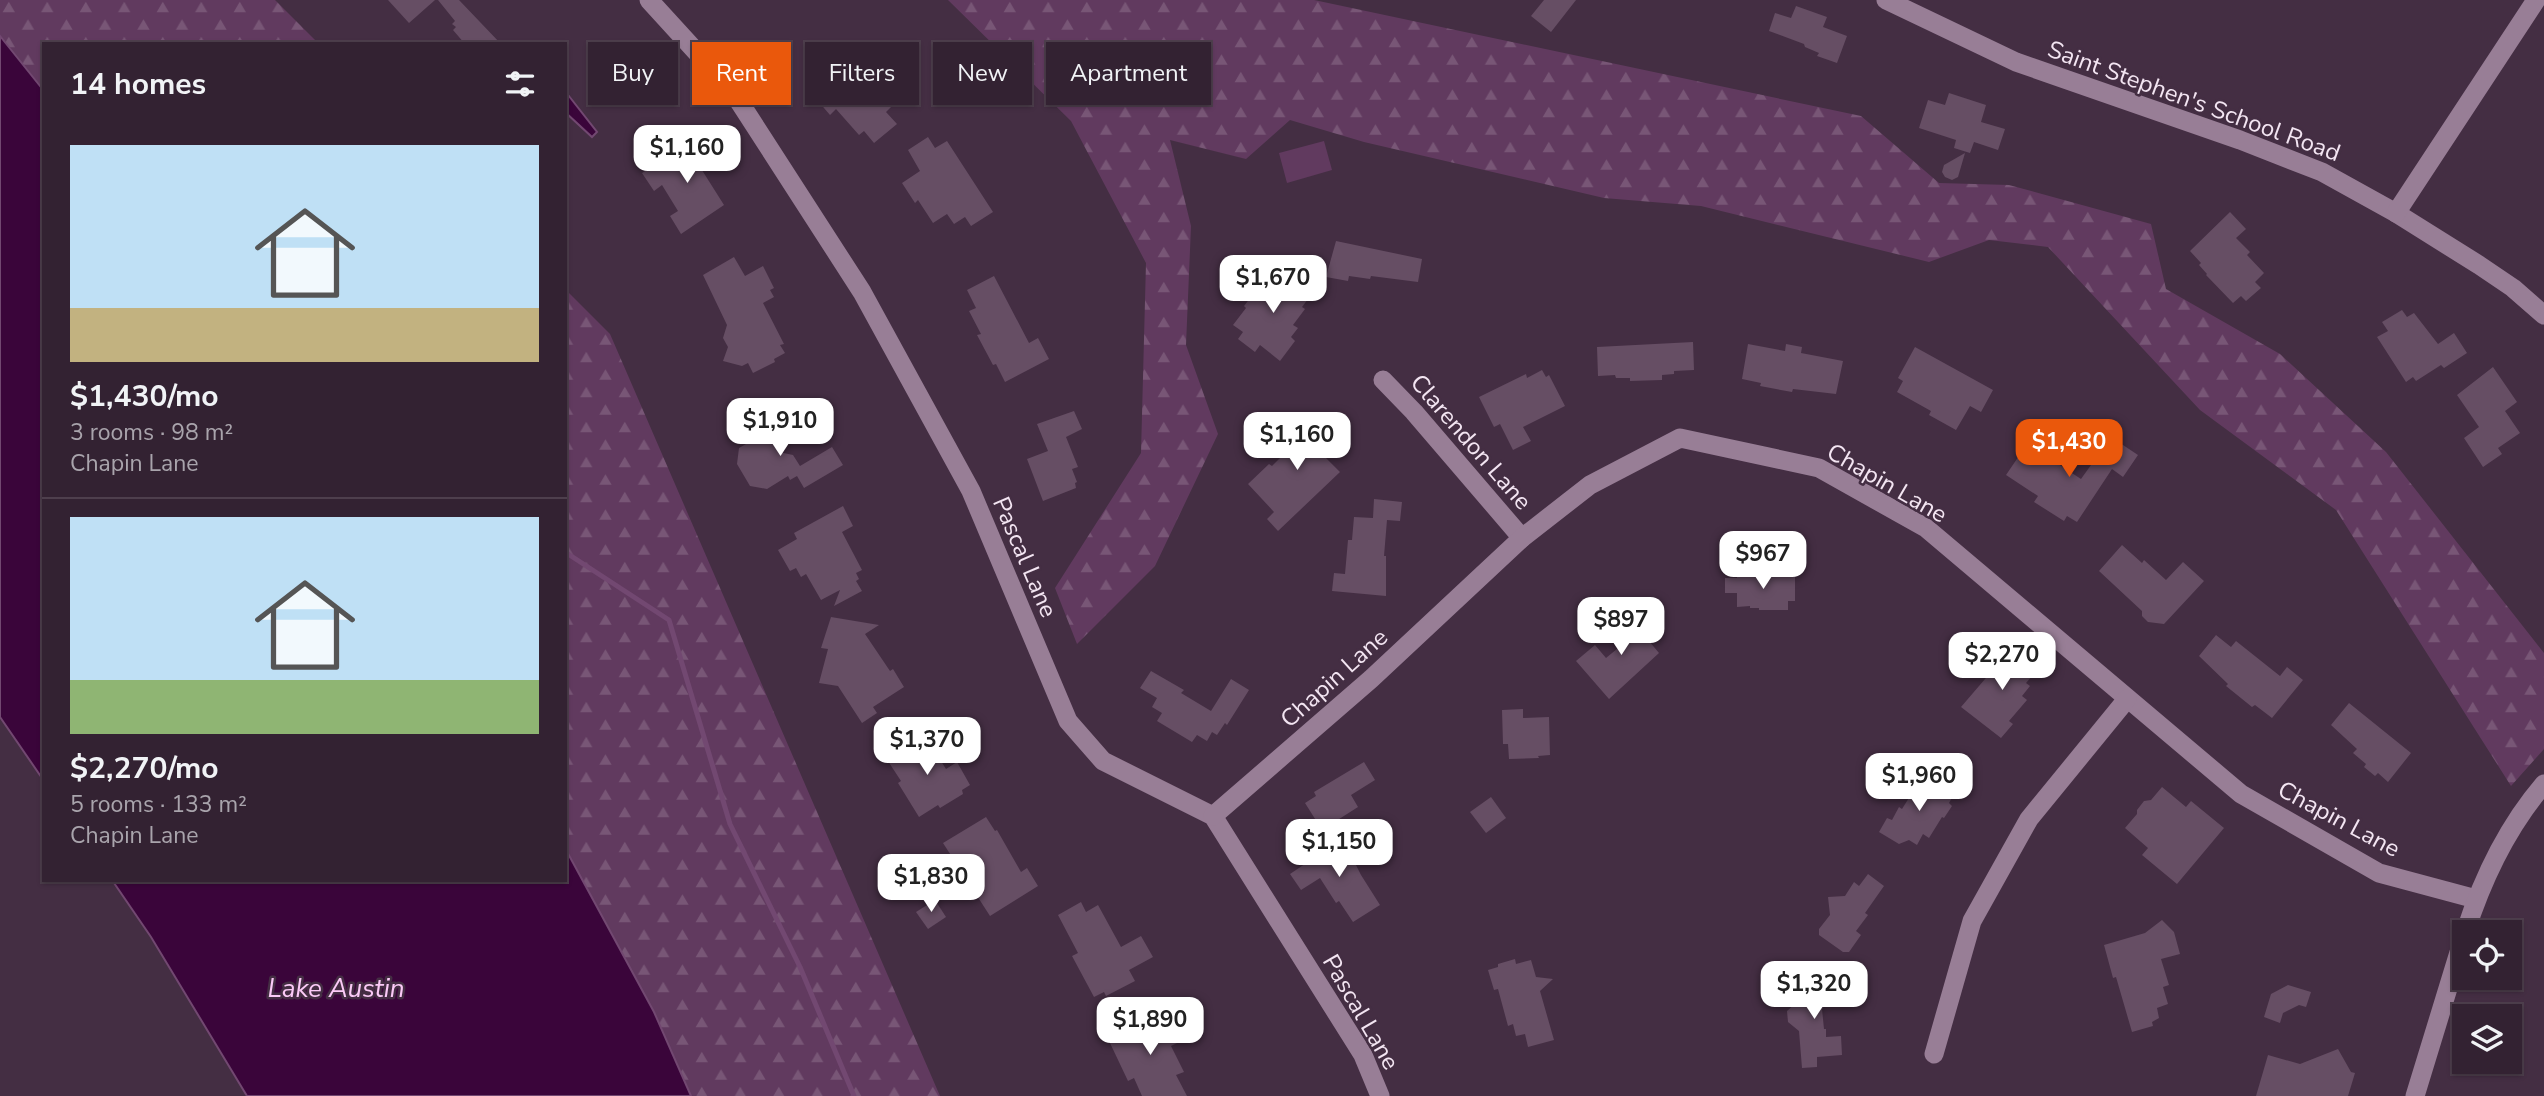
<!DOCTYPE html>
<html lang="en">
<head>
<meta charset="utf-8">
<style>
	body { margin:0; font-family:"Nunito Sans",sans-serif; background:#3b2a3a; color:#f1f3f6; height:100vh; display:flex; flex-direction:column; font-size:26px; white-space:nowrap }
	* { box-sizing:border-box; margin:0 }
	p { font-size:23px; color:#a9a4ac }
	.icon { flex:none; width:38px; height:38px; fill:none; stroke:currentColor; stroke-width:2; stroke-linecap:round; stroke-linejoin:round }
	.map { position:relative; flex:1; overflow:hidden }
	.drawer { position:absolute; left:42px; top:42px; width:525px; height:840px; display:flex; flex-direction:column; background:#332232; border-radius:0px; box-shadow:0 2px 5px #0004,0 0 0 2px #4e3f4d }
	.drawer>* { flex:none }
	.banner { position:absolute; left:588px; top:42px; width:665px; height:63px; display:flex; gap:14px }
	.fabs { position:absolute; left:2452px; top:920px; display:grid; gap:14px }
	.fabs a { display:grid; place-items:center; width:70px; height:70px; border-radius:0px; background:#332232; box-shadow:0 2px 5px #0004,0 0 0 2px #4e3f4d; font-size:35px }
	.price { position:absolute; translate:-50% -60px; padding:0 16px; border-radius:14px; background:#fff; color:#222; font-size:23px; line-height:46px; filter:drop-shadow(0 2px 4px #0008) }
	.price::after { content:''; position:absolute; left:50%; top:42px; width:21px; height:16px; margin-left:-10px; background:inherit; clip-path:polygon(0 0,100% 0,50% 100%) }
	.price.on { background:#ea580c; color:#fff }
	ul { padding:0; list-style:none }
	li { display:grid; align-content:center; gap:14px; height:371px; padding:0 28px }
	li+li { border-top:2px solid #4e3f4d }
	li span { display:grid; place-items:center; height:217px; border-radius:0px; color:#555 }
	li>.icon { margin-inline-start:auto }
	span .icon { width:126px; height:126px; fill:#fffc; stroke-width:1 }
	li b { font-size:30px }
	h2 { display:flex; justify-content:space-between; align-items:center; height:84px; padding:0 28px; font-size:30px }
	.chip { padding:0 24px; border-radius:0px; background:#332232; box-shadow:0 2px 5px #0004,0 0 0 2px #4e3f4d; font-size:24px; line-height:63px }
	.chip.on { background:#ea580c; color:#fff }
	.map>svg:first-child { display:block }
	.forest { fill:url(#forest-firs) }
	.pitch { fill:#613a5f }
	.water { fill:#3a053a; stroke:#724871; stroke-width:2 }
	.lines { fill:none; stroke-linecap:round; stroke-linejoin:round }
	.stream { stroke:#724871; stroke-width:5 }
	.building { fill:#664e64 }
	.minor { stroke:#987e96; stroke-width:19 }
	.labels { text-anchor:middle; stroke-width:5; stroke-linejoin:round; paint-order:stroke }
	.street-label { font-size:24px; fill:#f3e5f2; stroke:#442e43 }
	.water-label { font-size:26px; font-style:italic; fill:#fbcaf7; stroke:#442e43 }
</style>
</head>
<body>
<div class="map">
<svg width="2544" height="1096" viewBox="0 0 2544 1096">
	<defs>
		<pattern id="forest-firs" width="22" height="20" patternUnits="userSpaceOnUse" patternTransform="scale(1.75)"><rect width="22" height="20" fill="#613a5f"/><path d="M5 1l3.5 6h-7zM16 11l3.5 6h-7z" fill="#785676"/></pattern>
	</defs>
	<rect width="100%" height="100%" fill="#442e43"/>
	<g class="forest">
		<path d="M0,0h275l44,44h-275v47l-44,-55z"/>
		<path d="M948,0h366l547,116 78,67 70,2 142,39 15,65 114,65 106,98 158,201v96l-33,37 -175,-276 -136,-100 -152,-163 -59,-7 -60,22 -228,-56 -97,-8 -240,-56 -74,-22 -44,39 -76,-19 21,86 -5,119 32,89 -63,132 -78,78 -22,-56 86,-135 5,-190 -75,-142z"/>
		<path d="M565,289l45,45 330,762h-249l-37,-84 -89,-164z"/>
	</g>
	<path class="pitch" d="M1324,141l8,29 -45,13 -8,-30z"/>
	<g class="water">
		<path d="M0,36l44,55v690l-44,-64z"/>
		<path d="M565,91l32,41 -5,5 -27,-25z"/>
		<path d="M565,848l89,164 37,84h-444l-96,-159 -39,-57h453z"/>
	</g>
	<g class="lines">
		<path class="stream" d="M565,552l104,68 61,204 70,143 54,129"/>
	</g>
	<g class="building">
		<path d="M388,0h47l-26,23z"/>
		<path d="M438,0h21l42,44h-36l-12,-14 3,-3 -4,-3 3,-3z"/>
		<path d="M1544,0h32l-25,32 -20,-16z"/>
		<path d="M1796,6l31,11 -4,10 24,9 -10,27 -20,-7 2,-3 -14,-6 -1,-3 -35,-13 6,-18 16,5z"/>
		<path d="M833,61l19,6 5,-5 35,44 -6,6 11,12 -23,19 -10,-12 -5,4 -23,-26 -6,6 -12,-14 20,-21z"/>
		<path d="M1949,93l37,12 -5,17 24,7 -7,21 -24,-8 -4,11 -16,-5 2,-8 -37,-12 9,-28 17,5z"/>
		<path d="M928,137l7,11 12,-7 46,71 -22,14 -6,-9 -11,7 -7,-10 -14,9 -15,-23 -3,3 -13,-20 18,-12 -12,-21z"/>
		<path d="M705,138l12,18 -17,11 24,38 -43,29 -11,-18 8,-5 -16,-26 -8,6 -12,-18z"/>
		<path d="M1965,153l-7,24 -6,3 -7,-3 -3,-5 2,-7z"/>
		<path d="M2230,212l16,17 -10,9 14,14 -3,3 17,18 -9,9 6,6 -15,13 -5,-5 -8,7 -27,-28 1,-1 -8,-9 2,-2 -11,-12z"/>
		<path d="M1336,241l86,18 -4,23 -47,-6 -1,3 -21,-3 -1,5 -22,-4z"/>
		<path d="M734,257l11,19 18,-10 11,22 -4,2 4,7 -11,6 21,41 -4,1 5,8 -11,6 1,3 -22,11 -5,-10 -6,3 -19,-5 5,-14 -5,-9 4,-13 -24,-50z"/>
		<path d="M1275,266l36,29 -9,12 3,2 -12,16 5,3 -7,9 4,4 -15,20 -20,-16 -5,7 -17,-13 5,-7 -10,-7 13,-17 -2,-2z"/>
		<path d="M994,276l35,67 9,-5 11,21 -44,23 -9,-18 -3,1 -16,-30 4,-1 -12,-23 7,-3 -9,-18z"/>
		<path d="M2402,310l5,7 7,-4 24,31 16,-11 13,20 -23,15 -3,-3 -25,16 -3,-4 -7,5 -29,-45 11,-6 -6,-9z"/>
		<path d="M1693,342l1,28 -20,1v3l-12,1v5l-32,1v-3h-14l-1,-3 -17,1 -1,-29z"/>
		<path d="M1748,344l37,7 1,-7 16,3 -1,6 42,8 -7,33 -43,-5 -1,3 -32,-6 1,-3 -19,-4z"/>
		<path d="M1915,347l78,43 -12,22 -11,-6 -14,24 -27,-15 2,-4 -34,-19 6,-11 -5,-3z"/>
		<path d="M2493,367l24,35 -12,9 15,22 -22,15 4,6 -19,13 -19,-29 15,-11 -22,-32z"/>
		<path d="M1542,370l4,7 3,-2 16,31 -42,21 8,14 -18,9 -13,-26 -6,3 -15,-30 47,-23 1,4z"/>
		<path d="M785,407l7,13 -23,14 10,18 14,3 7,11 32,-19 11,18 -39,23 -7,-12 -7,4 -2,-4 -21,13 -17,-3 -13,-22 2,-16 21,-12 -7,-10z"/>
		<path d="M1074,411l8,18 -16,8 12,30 -6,2 5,13 -2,1 1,5 -33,13 -16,-42 21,-8 -11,-27z"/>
		<path d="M1318,413l16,17 -12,16 7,8 -3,4 14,14 -62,59 -11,-12 7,-7 -26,-28 21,-20 3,2 20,-20 -7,-7 23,-22 3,3z"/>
		<path d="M2111,437l27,18 -15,22 -11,-8 -35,53 -10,-6 -3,5 -30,-19 4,-6 -32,-21 17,-25 16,11 4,-7 38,25z"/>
		<path d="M1374,499l28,3 -2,19 -13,-1 -3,36h2v40l-54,-5 2,-18 11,1 3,-34h4l2,-23 19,1z"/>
		<path d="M843,506l10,20 -11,6 20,38 -6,3 3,6 -3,2 6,10 -28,15 6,-16 -19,10 -15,-26 -5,3 -5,-9 -6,3 -12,-21 19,-11 -3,-6z"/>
		<path d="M2122,545l20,18 2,-3 22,20 17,-18 21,19 -40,43 -16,-2 -6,-6v-5l-43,-40z"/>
		<path d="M1737,575l58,1v25h-7v9h-29v-2h-9v-2l-13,1v-14h-12v-15h12z"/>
		<path d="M1638,610l15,17 -9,8 15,18 -50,46 -33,-38 19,-16 11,13 23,-19 -10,-12z"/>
		<path d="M831,617l48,8 -14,9 25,37 3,-2 11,18 -31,20 4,6 -15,10 -24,-37 -19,-3 9,-34 -7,-1z"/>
		<path d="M2216,635l15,12 5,-6 44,35 7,-9 16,13 -31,38 -17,-13 -3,2 -26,-21 2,-2 -29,-28z"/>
		<path d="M2015,644l20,16 -9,10 7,5 -7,8 4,3 -8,10 5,4 -18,21 4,3 -12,14 -40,-31z"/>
		<path d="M1151,671l33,19 -3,3 30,18 20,-32 18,11 -22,35 -2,-2 -8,12 -5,-3 -5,9 -10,-6 -5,7 -35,-21 5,-8 -10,-6 5,-9 -17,-10z"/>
		<path d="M2349,703l62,50 -23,29 -10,-9 -3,3 -11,-9 2,-3 -13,-11 4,-4 -26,-24z"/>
		<path d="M1523,709v9l26,-1 1,38 -12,1 1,2 -30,1 -1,-15h-5l-1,-34z"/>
		<path d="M927,739l19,30 11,-7 13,23 -8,5 1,4 -23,14 -2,-3 -19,12 -21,-34 3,-2 -15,-23 29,-18 3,5z"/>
		<path d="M1364,762l11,18 -24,15 7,12 -33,21 -5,-8 -3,2 -12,-19 11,-7 -2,-4z"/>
		<path d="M1922,777l15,9 2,-4 13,8 -2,2 4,2 -5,9 3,3 -8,12 -2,-1 -13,21 -6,-4 -6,11 -8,-5 -10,4 -20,-12 8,-14 5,2 7,-13 3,2z"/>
		<path d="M2162,787l24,20 5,-6 33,27 -47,56 -35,-29 6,-7 -23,-20 12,-14v-4l7,-9 7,-1z"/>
		<path d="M1491,797l15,21 -20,15 -16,-21z"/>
		<path d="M986,817l9,14 2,-1 24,42 6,-4 11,18 -48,30 -47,-73z"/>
		<path d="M1345,837l14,23 -4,3 6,12 19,30 -27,17 -14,-21 -3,2 -16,-25 -19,12 -11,-16z"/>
		<path d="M1868,874l16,12 -19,27 3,2 -12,16 5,4 -12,17h-6l-24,-17v-6l11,-14 -2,-18 17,-1 9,-14 5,4z"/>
		<path d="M935,900l11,17 -18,12 -12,-17z"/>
		<path d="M1081,902l5,10 12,-7 23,42 20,-11 12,21 -24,13 6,11 -29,15 -2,-4 -10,5 -22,-41 6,-3 -20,-38z"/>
		<path d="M2162,920l12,12 6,22 -19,5 8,26 -6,2 5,17 -11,4 2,10 -7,4 1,4 -21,6 -16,-55 -3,1 -9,-33 41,-12z"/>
		<path d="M1515,959l1,5 15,-4 5,17 17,2 -13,12 14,49 -26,7 -3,-13 -9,2 -3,-12 -5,2 -10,-37 -4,1 -6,-20 10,-3v-3z"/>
		<path d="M1825,974l15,13 -18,22 2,20h2v8l15,-1 1,19 -25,2v10l-15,1 -3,-37 -11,-9 -1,-11 18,-16 -7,-6 12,-14 8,6z"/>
		<path d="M2288,985l23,7 -5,15 -7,-2 -16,8 -3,10 -16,-6 7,-23z"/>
		<path d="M1135,1012l7,14 4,-2 4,8 24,-12 9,20 -12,6 13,26 -8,3 11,21h-45l-8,-18 -6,3 -18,-38 12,-6 -7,-15z"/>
		<path d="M2338,1049l13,23 4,1 -7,23h-92l12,-41 32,9z"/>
	</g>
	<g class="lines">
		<g class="minor">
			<path d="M649,0l84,92 129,200 109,199 97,230 35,40 110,55 150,239 17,41"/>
			<path d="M1886,0l130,62 224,78 82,32 74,41 83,52 34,23 31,27"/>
			<path d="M2396,213l140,-213"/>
			<path d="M1383,380l31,32 108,126"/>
			<path d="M1213,816l158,-137 151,-141 68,-53 90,-47 139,30 107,60 315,266 138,79 97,26"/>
			<path d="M2465,933c17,-53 43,-107 79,-149"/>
			<path d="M1934,1054l38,-133 57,-102 98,-120"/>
			<path d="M2415,1096l49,-160"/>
		</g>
	</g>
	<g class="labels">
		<g class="street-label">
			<text transform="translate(2194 101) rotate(20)" y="8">Saint Stephen's School Road</text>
			<text transform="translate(1471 442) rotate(49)" y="8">Clarendon Lane</text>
			<text transform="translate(1887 483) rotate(30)" y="8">Chapin Lane</text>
			<text transform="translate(1025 557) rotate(67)" y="8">Pascal Lane</text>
			<text transform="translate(1334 678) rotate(-42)" y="8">Chapin Lane</text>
			<text transform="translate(2339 819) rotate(28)" y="8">Chapin Lane</text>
			<text transform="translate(1361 1012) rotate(60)" y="8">Pascal Lane</text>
		</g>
		<g class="water-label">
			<text x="336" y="997">Lake Austin</text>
		</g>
	</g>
</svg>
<div class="fabs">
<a><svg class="icon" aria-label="locate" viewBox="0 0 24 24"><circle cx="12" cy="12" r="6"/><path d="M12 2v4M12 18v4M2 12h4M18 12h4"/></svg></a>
<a><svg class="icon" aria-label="layers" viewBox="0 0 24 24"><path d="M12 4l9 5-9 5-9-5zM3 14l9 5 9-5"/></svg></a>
</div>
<b class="price" style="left:687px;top:185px">$1,160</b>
<b class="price" style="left:1273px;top:315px">$1,670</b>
<b class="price" style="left:780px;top:458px">$1,910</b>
<b class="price" style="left:1297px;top:472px">$1,160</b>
<b class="price on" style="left:2069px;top:479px">$1,430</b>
<b class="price" style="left:1763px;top:591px">$967</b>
<b class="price" style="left:1621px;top:657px">$897</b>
<b class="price" style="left:2002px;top:692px">$2,270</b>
<b class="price" style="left:927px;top:777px">$1,370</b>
<b class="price" style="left:1919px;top:813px">$1,960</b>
<b class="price" style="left:1339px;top:879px">$1,150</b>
<b class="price" style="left:931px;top:914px">$1,830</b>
<b class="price" style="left:1814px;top:1021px">$1,320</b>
<b class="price" style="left:1150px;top:1057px">$1,890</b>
<div class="banner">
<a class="chip">Buy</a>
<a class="chip on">Rent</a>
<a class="chip">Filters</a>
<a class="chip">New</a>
<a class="chip">Apartment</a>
</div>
<section class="drawer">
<h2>14 homes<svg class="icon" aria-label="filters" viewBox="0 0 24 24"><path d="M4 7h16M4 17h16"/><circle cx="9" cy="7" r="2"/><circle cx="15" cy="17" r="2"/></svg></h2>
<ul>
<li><span style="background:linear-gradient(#bfe0f5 75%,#c2b280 0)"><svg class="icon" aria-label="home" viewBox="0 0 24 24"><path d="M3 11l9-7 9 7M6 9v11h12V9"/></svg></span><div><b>$1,430/mo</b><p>3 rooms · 98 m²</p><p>Chapin Lane</p></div></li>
<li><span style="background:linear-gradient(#bfe0f5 75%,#8fb573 0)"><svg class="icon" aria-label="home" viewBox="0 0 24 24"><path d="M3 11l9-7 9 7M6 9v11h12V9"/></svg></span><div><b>$2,270/mo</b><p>5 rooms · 133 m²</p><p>Chapin Lane</p></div></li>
</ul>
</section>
</div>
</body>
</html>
